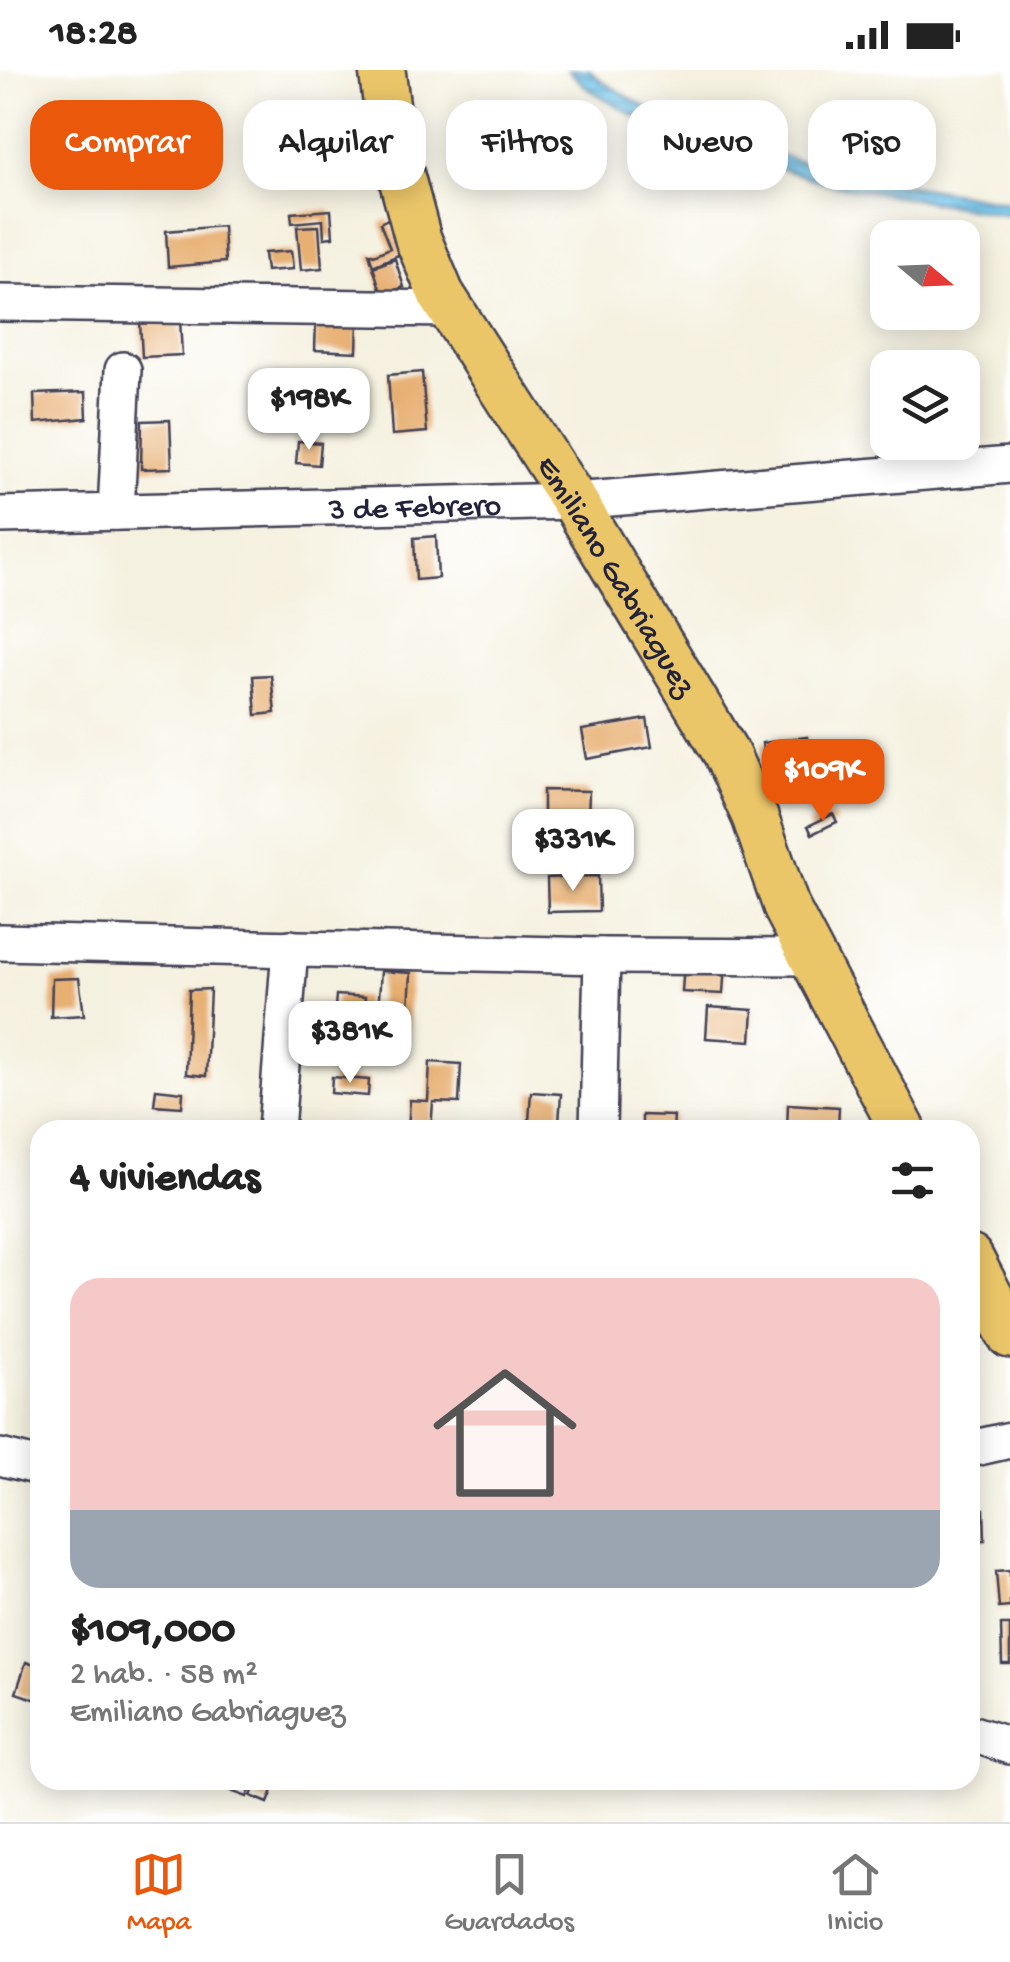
<!DOCTYPE html>
<html lang="es">
<head>
<meta charset="utf-8">
<style>
	body { margin:0; font-family:"Gochi Hand",sans-serif; background:#f6f6f6; color:#222; height:100vh; display:flex; flex-direction:column; font-size:38px; white-space:nowrap }
	* { box-sizing:border-box; margin:0 }
	p { font-size:32px; color:#767676 }
	.icon { flex:none; width:55px; height:55px; fill:none; stroke:currentColor; stroke-width:2; stroke-linecap:round; stroke-linejoin:round }
	.map { position:relative; flex:1; overflow:hidden }
	.sheet { position:absolute; left:30px; top:1050px; width:950px; height:670px; display:flex; flex-direction:column; background:#fff; border-radius:30px; box-shadow:0 5px 25px #0003 }
	.sheet>* { flex:none }
	.banner { position:absolute; left:30px; top:30px; width:950px; height:90px; display:flex; gap:20px }
	.needle { width:65px; rotate:109deg }
	.buttons { position:absolute; left:870px; top:150px; display:grid; gap:20px }
	.buttons a { display:grid; place-items:center; width:110px; height:110px; border-radius:20px; background:#fff; box-shadow:0 5px 25px #0003; font-size:50px }
	.price { position:absolute; translate:-50% -85px; padding:0 22px; border-radius:20px; background:#fff; color:#222; font-size:32px; line-height:65px; filter:drop-shadow(0 2px 5px #0008) }
	.price::after { content:''; position:absolute; left:50%; top:60px; width:30px; height:22px; margin-left:-15px; background:inherit; clip-path:polygon(0 0,100% 0,50% 100%) }
	.price.on { background:#ea580c; color:#fff }
	ul { padding:0; list-style:none }
	li { display:grid; align-content:center; gap:20px; height:530px; padding:0 40px }
	li+li { border-top:2px solid #e0e0e0 }
	li span { display:grid; place-items:center; height:310px; border-radius:30px; color:#555 }
	li>.icon { margin-inline-start:auto }
	span .icon { width:180px; height:180px; fill:#fffc; stroke-width:1 }
	li b { font-size:42px }
	h2 { display:flex; justify-content:space-between; align-items:center; height:120px; padding:0 40px; font-size:42px }
	.chip { padding:0 35px; border-radius:30px; background:#fff; box-shadow:0 5px 25px #0003; font-size:35px; line-height:90px }
	.chip.on { background:#ea580c; color:#fff }
	.status { display:flex; justify-content:space-between; align-items:center; height:70px; padding:0 50px; background:#fff; direction:ltr }
	.status svg { height:28px; fill:currentColor }
	.dock { display:flex; justify-content:space-around; align-items:center; height:140px; border-top:2px solid #e0e0e0; background:#fff; font-size:28px; color:#767676 }
	.dock a { display:grid; justify-items:center; gap:5px }
	.dock .on { color:#ea580c }
	.map>svg:first-child { display:block }
	.water { fill:url(#water-rules); stroke:#477292; stroke-width:2.5 }
	.building { fill:#e7af71 }
	.lines { fill:none; stroke-linecap:round; stroke-linejoin:round }
	.minor-casing { stroke:#424154; stroke-width:40 }
	.major-casing { stroke:#424154; stroke-width:50 }
	.minor { stroke:#fff; stroke-width:35 }
	.major { stroke:#ebc669; stroke-width:45 }
	.labels { text-anchor:middle; stroke-width:10; stroke-linejoin:round; paint-order:stroke }
	.street-label { font-size:32px; fill:#22223b; stroke:#fff }
</style>
</head>
<body>
<div class="status"><b>18:28</b><svg viewBox="0 0 49 12"><path d="M0 12V9h3v3zM5 12V6h3v6zM10 12V3h3v9zM15 12V0h3v12zM26 1h20v11H26zM47 4h2v5h-2z"/></svg></div>
<div class="map">
<svg width="1010" height="1752" viewBox="0 0 1010 1752">
	<defs>
		<pattern id="water-rules" width="6" height="5" patternUnits="userSpaceOnUse" patternTransform="scale(2.5)"><rect width="6" height="5" fill="#6cc1e9"/><path d="M0 2.5h6" fill="none" stroke="#589cbe"/></pattern>
	</defs>
	<rect width="100%" height="100%" fill="#fff"/>
	<filter id="ink" filterUnits="userSpaceOnUse"><feTurbulence type="fractalNoise" baseFrequency=".01" numOctaves="2"/><feDisplacementMap in="SourceGraphic" scale="20" xChannelSelector="R" yChannelSelector="G"/><feConvolveMatrix kernelMatrix="1 2 1 2 8 2 1 2 1" color-interpolation-filters="sRGB"/></filter>
	<filter id="wash" filterUnits="userSpaceOnUse"><feTurbulence type="fractalNoise" baseFrequency=".0048" numOctaves="4" result="noise"/><feDisplacementMap in="SourceGraphic" scale="40" xChannelSelector="R" yChannelSelector="G"/><feGaussianBlur stdDeviation="2.25" result="paint"/><feColorMatrix in="noise" values="0 0 0 0 0 0 0 0 0 0 0 0 0 0 0 0 0 1.4 0 .05"/><feComposite in="paint" operator="in"/></filter>
	<g filter="url(#wash)">
		<rect width="100%" height="100%" fill="#f5f1e0"/>
		<path class="water" d="M568,0h22l10,10 66,39 168,53 176,30v13l-178,-30 -174,-55 -71,-42z"/>
		<g id="blocks">
			<g class="building">
				<path d="M331,140l2,27 -9,1 -1,-18 -31,3 -1,-10z"/>
				<path d="M388,149l15,34 -30,13 -4,-13 5,2 16,-7 -10,-25z"/>
				<path d="M223,156l2,36 -57,5 -2,-36z"/>
				<path d="M319,156l3,42 -21,2 -4,-43z"/>
				<path d="M291,181l2,18 -27,2 -2,-18z"/>
				<path d="M395,189l9,28 -22,8 -9,-28z"/>
				<path d="M316,248l42,1 -1,33 -42,-2z"/>
				<path d="M180,250l2,35 -40,2 -2,-35z"/>
				<path d="M422,302l5,60 -35,3 -4,-60z"/>
				<path d="M298,309l34,3 -2,23 -34,-3z"/>
				<path d="M86,322l1,26 -52,5 -1,-29z"/>
				<path d="M170,350l2,48 -31,1 1,-48z"/>
				<path d="M298,371l23,2 -2,22 -23,-2z"/>
				<path d="M436,466l2,42 -22,2 -2,-42z"/>
				<path d="M271,605l4,38 -19,2 -3,-39z"/>
				<path d="M647,649l5,28 -65,12 -5,-29z"/>
				<path d="M807,667l6,42 -45,7 -6,-43z"/>
				<path d="M543,720l46,1 -1,31 -45,-1z"/>
				<path d="M833,744l4,8 -25,12 -4,-8z"/>
				<path d="M598,806l1,35 -51,1 -1,-34z"/>
				<path d="M684,891l41,2 -2,31 -41,-2z"/>
				<path d="M381,901l30,2 -3,54 -31,-2z"/>
				<path d="M79,908l5,37 -33,2 1,-38z"/>
				<path d="M210,919l-4,87 -20,-2 3,-84z"/>
				<path d="M336,925l29,2 -3,36 -29,-2z"/>
				<path d="M708,937l45,3 -2,31 -45,-3z"/>
				<path d="M312,965l38,2 -1,17 -38,-3z"/>
				<path d="M430,992l31,2 -2,39 -26,-1 -2,28h-23l2,-30 18,1z"/>
				<path d="M332,1007l37,3 -1,16 -37,-3z"/>
				<path d="M156,1019l27,3 -1,15 -28,-2z"/>
				<path d="M531,1022l30,2 -2,29 -30,-2z"/>
				<path d="M788,1034l51,3 -1,23h-51z"/>
				<path d="M642,1045l32,1 -1,14h-31z"/>
				<path d="M970,1439h14l1,31 -15,1z"/>
				<path d="M1010,1500v37l-11,1 -3,-37z"/>
				<path d="M1001,1555h9v39h-8z"/>
				<path d="M26,1592l14,5v34l-24,-8z"/>
				<path d="M219,1710h35l-7,17 -30,-11z"/>
				<path d="M257,1710h20l-9,23 -17,-7z"/>
			</g>
		</g>
	</g>
	<g filter="url(#ink)">
		<use href="#blocks" fill-opacity="0" stroke="#424154" stroke-width="2.5"/>
		<g class="lines">
			<g class="minor-casing">
				<g id="minor">
					<path d="M0,233l450,6"/>
					<path d="M116,442l7,-142"/>
					<path id="s1" d="M0,445l574,-14 436,-36"/>
					<path d="M0,872l602,14 210,1"/>
					<path d="M276,1060l14,-182"/>
					<path d="M598,1060l4,-174"/>
					<path d="M970,1379l40,-9"/>
					<path d="M0,1387l40,10"/>
					<path d="M970,1663l40,13"/>
				</g>
			</g>
			<g class="major-casing">
				<g id="major">
					<path id="s2" d="M382,0l9,68 27,101 23,55 133,207 152,252 29,64 32,92 116,221"/>
					<path d="M970,1188l40,77"/>
				</g>
			</g>
			<use href="#minor" class="minor"/>
			<use href="#major" class="major"/>
		</g>
	</g>
	<g class="labels">
		<g class="street-label">
			<text dy="11" stroke="none"><textPath href="#s1" startOffset="415">3 de Febrero</textPath></text>
			<text dy="11" stroke="none"><textPath href="#s2" startOffset="565">Emiliano Gabriaguez</textPath></text>
		</g>
	</g>
</svg>
<div class="buttons">
<a><svg class="needle" viewBox="-14 -14 28 28"><path d="M0-13l5 13h-10z" fill="#e53935"/><path d="M0 13l5-13h-10z" fill="#767676"/></svg></a>
<a><svg class="icon" aria-label="layers" viewBox="0 0 24 24"><path d="M12 4l9 5-9 5-9-5zM3 14l9 5 9-5"/></svg></a>
</div>
<b class="price" style="left:309px;top:383px">$198K</b>
<b class="price on" style="left:823px;top:754px">$109K</b>
<b class="price" style="left:573px;top:824px">$331K</b>
<b class="price" style="left:350px;top:1016px">$381K</b>
<div class="banner">
<a class="chip on">Comprar</a>
<a class="chip">Alquilar</a>
<a class="chip">Filtros</a>
<a class="chip">Nuevo</a>
<a class="chip">Piso</a>
</div>
<section class="sheet">
<h2>4 viviendas<svg class="icon" aria-label="filters" viewBox="0 0 24 24"><path d="M4 7h16M4 17h16"/><circle cx="9" cy="7" r="2"/><circle cx="15" cy="17" r="2"/></svg></h2>
<ul>
<li><span style="background:linear-gradient(#f6c9c9 75%,#9aa5b1 0)"><svg class="icon" aria-label="home" viewBox="0 0 24 24"><path d="M3 11l9-7 9 7M6 9v11h12V9"/></svg></span><div><b>$109,000</b><p>2 hab. · 58 m²</p><p>Emiliano Gabriaguez</p></div></li>
</ul>
</section>
</div>
<nav class="dock">
<a class="on"><svg class="icon" aria-label="map" viewBox="0 0 24 24"><path d="M3 6l6-2 6 2 6-2v14l-6 2-6-2-6 2zM9 4v14M15 6v14"/></svg>Mapa</a>
<a><svg class="icon" aria-label="saved" viewBox="0 0 24 24"><path d="M7 4h10v16l-5-4-5 4z"/></svg>Guardados</a>
<a><svg class="icon" aria-label="home" viewBox="0 0 24 24"><path d="M3 11l9-7 9 7M6 9v11h12V9"/></svg>Inicio</a>
</nav>
</body>
</html>
